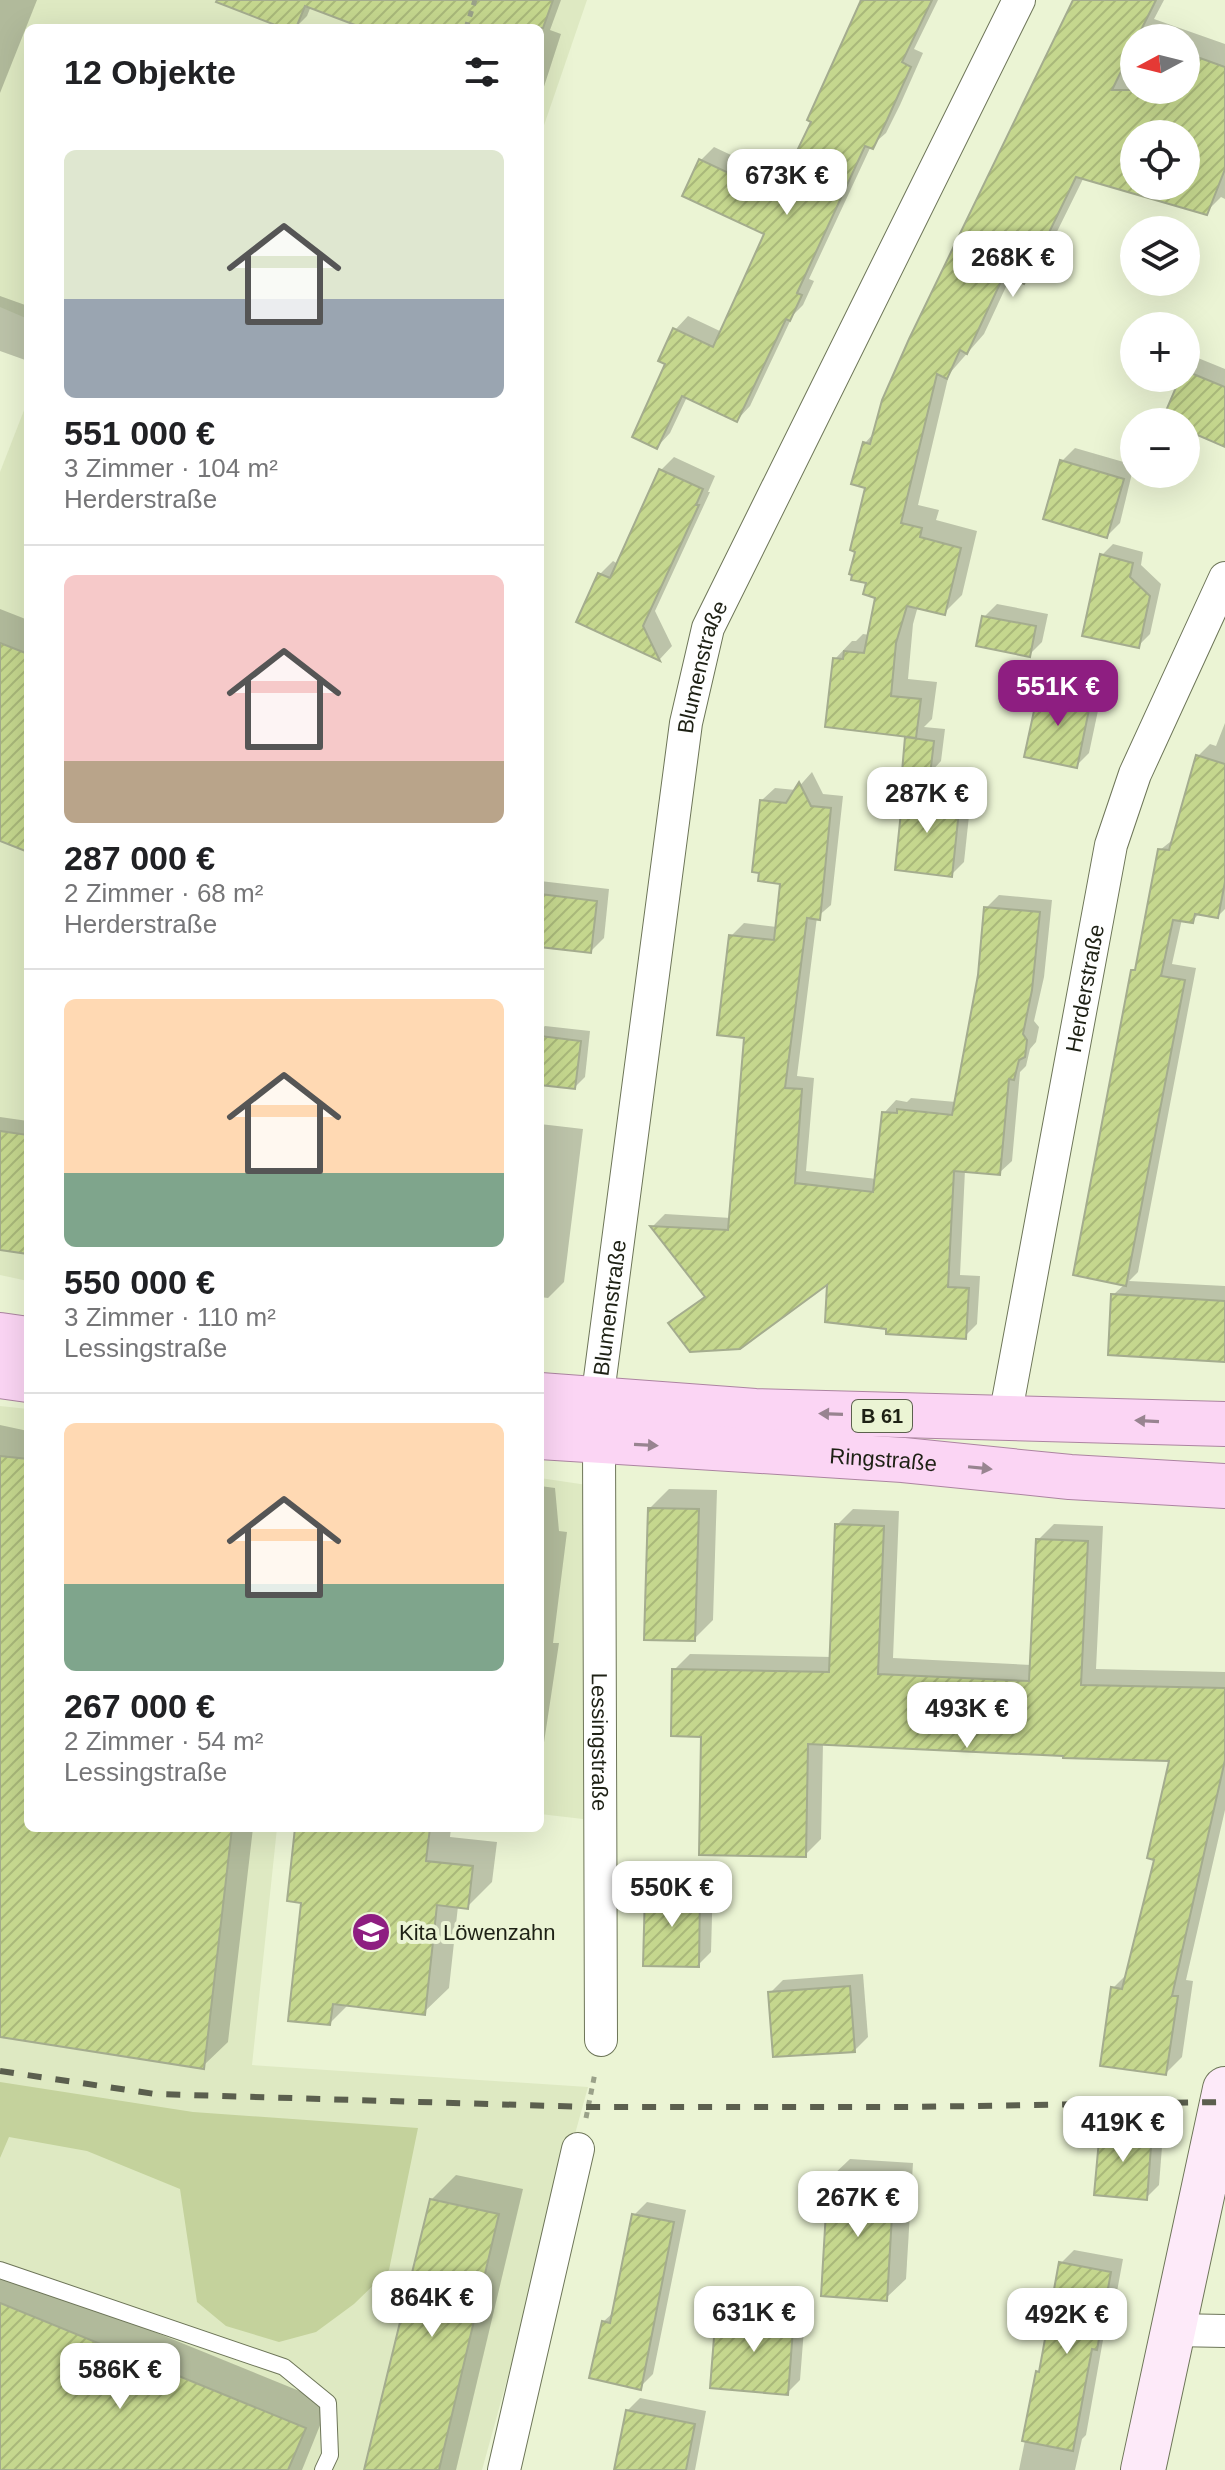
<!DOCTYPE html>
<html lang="de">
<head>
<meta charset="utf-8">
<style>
	body { margin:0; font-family:Arial,sans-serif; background:#f2f2f2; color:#202124; height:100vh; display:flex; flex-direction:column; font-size:30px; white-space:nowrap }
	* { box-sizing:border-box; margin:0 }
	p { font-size:26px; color:#757577 }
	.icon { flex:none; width:44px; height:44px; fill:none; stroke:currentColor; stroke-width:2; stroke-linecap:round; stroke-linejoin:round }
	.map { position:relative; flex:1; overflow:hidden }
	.panel { position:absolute; left:24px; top:24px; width:520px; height:1808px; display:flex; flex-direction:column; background:#fff; border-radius:12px; box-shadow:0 8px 32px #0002 }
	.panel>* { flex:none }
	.needle { width:52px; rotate:263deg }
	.controls { position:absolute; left:1120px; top:24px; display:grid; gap:16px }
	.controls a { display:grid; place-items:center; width:80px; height:80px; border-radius:50%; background:#fff; box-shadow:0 8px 32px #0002; font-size:40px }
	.price { position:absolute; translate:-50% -68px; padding:0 18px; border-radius:16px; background:#fff; color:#222; font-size:26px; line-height:52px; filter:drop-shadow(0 2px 4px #0008) }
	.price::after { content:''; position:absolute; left:50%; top:48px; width:24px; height:18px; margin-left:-12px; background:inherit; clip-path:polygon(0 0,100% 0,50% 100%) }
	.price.current { background:#8e1e81; color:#fff }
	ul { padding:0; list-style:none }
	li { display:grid; align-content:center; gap:16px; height:424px; padding:0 40px }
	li+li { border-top:2px solid #e0e0e0 }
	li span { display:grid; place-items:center; height:248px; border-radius:12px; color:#555 }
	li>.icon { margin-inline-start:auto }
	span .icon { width:144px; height:144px; fill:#fffc; stroke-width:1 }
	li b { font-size:34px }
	h2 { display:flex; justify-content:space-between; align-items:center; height:96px; padding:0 40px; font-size:34px }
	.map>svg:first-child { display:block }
	.built { fill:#dee9c2 }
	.green { fill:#c4d29c }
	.shadow { fill:#0003; fill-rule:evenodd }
	.building { fill:url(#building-hatch); stroke:#a4ac8e; stroke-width:2; fill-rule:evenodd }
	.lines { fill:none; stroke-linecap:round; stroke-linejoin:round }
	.lane-casing { stroke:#6d7558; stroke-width:18 }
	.street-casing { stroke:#6d7558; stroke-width:34 }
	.secondary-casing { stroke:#6d7558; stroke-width:46 }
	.primary-casing { stroke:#ac84a1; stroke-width:46 }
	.path { stroke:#9aa189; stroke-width:5; stroke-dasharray:6 6; stroke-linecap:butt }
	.lane { stroke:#fff; stroke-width:16 }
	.street { stroke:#fff; stroke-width:32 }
	.secondary { stroke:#fdeaf9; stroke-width:44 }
	.primary { stroke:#fbd5f4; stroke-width:44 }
	.rail { stroke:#5b5f4e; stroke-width:6; stroke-dasharray:14 14; stroke-linecap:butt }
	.oneway { fill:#988490 }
	.labels { text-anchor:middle; stroke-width:8; stroke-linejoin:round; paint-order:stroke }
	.shield { fill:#ebf4d4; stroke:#5c604e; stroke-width:2 }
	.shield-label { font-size:20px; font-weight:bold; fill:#1e2115 }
	.street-label { font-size:22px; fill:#1e2115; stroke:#ebf4d4 }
	.poi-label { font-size:22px; fill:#1e2115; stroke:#ebf4d4; text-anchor:start }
</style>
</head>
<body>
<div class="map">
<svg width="1225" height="2470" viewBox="0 0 1225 2470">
	<defs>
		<pattern id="building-hatch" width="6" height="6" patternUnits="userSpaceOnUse" patternTransform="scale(2)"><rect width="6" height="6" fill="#c5d78e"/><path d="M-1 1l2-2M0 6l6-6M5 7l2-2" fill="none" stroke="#a9b87a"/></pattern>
	</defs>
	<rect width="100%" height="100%" fill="#ebf4d4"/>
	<g class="built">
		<path d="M0,0h587l-47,137v-109h-512v291l-28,-12z"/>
		<path d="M28,400v881l-28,-6v-803z"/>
		<path d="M0,1406l28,3v419h249l-25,237 336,22 -106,383h-482z"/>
		<path d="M540,1478l47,7 -4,334 -43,-5z"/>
	</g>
	<path class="green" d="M0,2082l193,30 225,16 -29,142 -35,34 -38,28 -37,10 -53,-16 -29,-24 -17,-113 -93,-38 -78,-14 -9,21z"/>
	<g class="shadow">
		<path d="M0,0h37l-37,93z"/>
		<path d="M216,0h345l-11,30 11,4 -21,65v-71h-182l1,-3 -48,-19 -4,10 -12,12h-6z"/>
		<path d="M859,0h79l-24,49 9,4 -23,52 -14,28 -15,13 -62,133 5,2 -11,24 -10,10 -43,91 -13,14 -50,-23 -17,36 -13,14 18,-117 13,-14 34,16 45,-99 -66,-73 13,-13 62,29 9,-9 6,2 71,-167z"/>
		<path d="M1075,0h89l-10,19 71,25v155l-4,-2 -15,15 -122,-35 -43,87 -18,18 -12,-6 -27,58 -35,40 -31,131 21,5 -3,10 41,11 -15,64 -18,18 -26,-7 -5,18 -5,55 29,3 -5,37 -8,8 21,2 -4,32 -11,12 -23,-35 3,-2 -75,-77 17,-18h4l7,-7 7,1 7,-39 -9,-14 -3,-139 9,-10zM1134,38h52v52h-52zM1134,134h52v52h-52z"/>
		<path d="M0,296l28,10v55l-28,-10z"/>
		<path d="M1198,358l27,11v75l-39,-16v-6h-13l-8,-3 17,-41h4v-8z"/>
		<path d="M1075,448l59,17 -14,58 -13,13 -45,-75z"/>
		<path d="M674,457l41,19 -7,16h2l-55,119 17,35 -12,13 -81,-38 21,-47 13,-13 5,3 43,-94z"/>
		<path d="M1113,544l30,8 -2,13 20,19 -11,50 -12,12 -36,-91z"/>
		<path d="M997,604l51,10 -6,28 -13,13 -45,-38z"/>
		<path d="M0,609l28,11v230l-28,-11z"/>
		<path d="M1053,676l50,11 -14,66 -13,13 -36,-77z"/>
		<path d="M1225,723v186l-7,7 -18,-3 -8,8 -10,-2 -10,45 24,4 -58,304 -9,9 96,5v73l-112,-64 12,-11 8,-313 5,-5 22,-116 15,-12 23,-82 12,-12 6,2z"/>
		<path d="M812,772l11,22 20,2 -12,109 -14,12 -20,159 17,2 -8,93 71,8 7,-66 12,-13 11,2 4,-4 45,4 24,-126 6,-68 13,-13 53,5 -8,77 -10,44 5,6 -3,15 -6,7 -4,17 -6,6 -8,89 -13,12 -34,-3 -5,105 20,1 -3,48 -12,12 -77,-9 -59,-46 -159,42 36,-28 -53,-69 12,-12 66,4 16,-182 -16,-100 13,-13 33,4 5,-44 -20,-83 13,-12 21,2z"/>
		<path d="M918,781l54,7 -8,74 -13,13 -46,-81z"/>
		<path d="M540,881l69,8 -5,49 -13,13 -51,-6z"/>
		<path d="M545,1026l45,5 -5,46 -10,10 -35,-4v-53z"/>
		<path d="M0,1117l28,4v131l-28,-4z"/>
		<path d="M540,1124l43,5 -19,153 -16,16 -8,-1z"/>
		<path d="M0,1425l28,6v397h225l-25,214 -25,24 -203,-31z"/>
		<path d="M540,1486l15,2 4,43 8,1 -14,111h6l-19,126z"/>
		<path d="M669,1489l48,1 -4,130 -19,19 -44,-131z"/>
		<path d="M853,1509l46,2 -6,147 138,7 7,-125 16,-16 49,2 -7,143 129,3v138l-39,170 7,1 -11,76 -16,16 -53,-85 15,-15 28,-115 15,-99 -348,-16 -2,96 -16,16 -102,-120 -29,-65 16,-16 142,3 5,-132z"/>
		<path d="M295,1828h156l-1,9 47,5 -5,40 -25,25 -9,-1 -9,82 -25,24 -75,-8 -19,19 -27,-122z"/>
		<path d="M660,1879l53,2 -2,71 -13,13 -51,-73z"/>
		<path d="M863,1974l5,63 -13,13 -85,-57 13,-13z"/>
		<path d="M1115,2117l49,4 -5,64 -13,13 -44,-68z"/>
		<path d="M850,2159l63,4 -7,116 -20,19 -56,-120z"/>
		<path d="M456,2175l67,14 -67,281h-90l65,-270z"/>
		<path d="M647,2202l39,8 -33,164 -13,13 -37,-65 12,-11 19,-96z"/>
		<path d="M1074,2250l49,9 -14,76 -6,5 -17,95 -4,4 -7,31h-56l42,-207z"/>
		<path d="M0,2269l329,134 -27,67h-302z"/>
		<path d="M754,2300l52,4 -6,76 -13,13 -70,-67 13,-13 11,1z"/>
		<path d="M640,2398l66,13 -11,59h-76l8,-59z"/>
	</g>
	<g class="building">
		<path d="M217,0h336l-10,28h-180l-58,-22 -9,22h-13l-67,-26z"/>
		<path d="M861,0h71l-30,62 9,5 -24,53 -14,29 -8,-3 -68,147 5,2 -12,26 -4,-2 -49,103 -55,-26 -25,53 -25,-12 33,-73 -7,-3 15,-33 40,19 51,-113 -82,-38 17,-37 66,31 5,-11 11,5 30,-62 -4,-2z"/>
		<path d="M1073,0h83l-19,38h-3v7l-22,45h74v-37l39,14v102l-18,46 -131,-38 -52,107 -20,-9 -37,79 -7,-4 -13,29 -10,-5 -36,149 21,5 -2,9 41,11 -16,67 -38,-9 -11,37 -5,53 30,3 -5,39 -91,-11 8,-69 10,1 1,-8 20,2 11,-55 -12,-4 3,-11 -15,-3 1,-5 -3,-1 6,-22 -5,-2 15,-62 -14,-4 12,-42 7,2 12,-44 27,-61zM1134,134h52v52h-52z"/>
		<path d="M1186,371l39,16v60l-39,-17v-8l-24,-2 18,-42h6z"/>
		<path d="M1060,460l64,19 -17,59 -64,-19z"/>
		<path d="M659,469l44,20 -7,16h3l-56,121 17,35 -84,-39 22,-49 12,5z"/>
		<path d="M1100,554l33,9 -3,14 20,19 -11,52 -57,-12z"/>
		<path d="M982,616l54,10 -6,31 -54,-11z"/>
		<path d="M0,643l28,11v198l-28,-11z"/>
		<path d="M1039,688l52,12 -14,68 -53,-11z"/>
		<path d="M905,737l29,4 -4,34 -28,-3z"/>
		<path d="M1196,755l29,9v118l-7,36 -23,-4 -2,9 -20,-3 -12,56 24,4 -59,306 -53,-11 58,-305h4l23,-121 11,1z"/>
		<path d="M799,782l12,24 20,2 -11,112 -13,-2 -22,170 17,1 -7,94 78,9 9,-80 15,1v-4l55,6 26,-140 6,-68 56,5 -8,78 -9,44 4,6 -2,17 -6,3 -5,20 -5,-1 -9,96 -46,-4 -6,116 21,1 -3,51 -80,-5v-5l-61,-7 2,-37 -87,64 -50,3 -22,-29 37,-26 -55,-71 78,4 16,-192 -27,-3 12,-100 45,5 6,-56 -22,-3 1,-8 -7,-1 8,-72 26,3z"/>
		<path d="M903,793l57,8 -8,76 -57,-7z"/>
		<path d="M540,894l57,7 -6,52 -51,-6z"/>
		<path d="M540,1036l41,5 -6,48 -35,-4z"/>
		<path d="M0,1131l28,4v119l-28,-4z"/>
		<path d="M1111,1294l114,7v61l-117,-7z"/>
		<path d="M0,1456l28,3v369h204l-28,241 -204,-32z"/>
		<path d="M648,1508l51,1 -4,132 -51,-1z"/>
		<path d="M835,1524l49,2 -6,148 151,7 7,-142 52,2 -7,144 144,3v72l-53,236h6l-12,79 -66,-9 11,-79 11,2 32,-129 -7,-2 22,-97 -106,-3v-2l-255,-12 -2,113 -107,-2 2,-118 -30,-1 1,-67 157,3z"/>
		<path d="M295,1828h135l-4,33 47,5 -5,43 -31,-4 -12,110 -92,-11 -3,21 -42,-4 13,-118 -14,-2z"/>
		<path d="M645,1891l55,2 -1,74 -56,-1z"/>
		<path d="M850,1986l5,66 -82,5 -5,-65z"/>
		<path d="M1100,2129l52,4 -5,67 -53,-5z"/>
		<path d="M828,2177l66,4 -7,120 -66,-5z"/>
		<path d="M430,2199l69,15 -60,256h-75z"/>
		<path d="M632,2214l42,8 -33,168 -52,-12 13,-57 8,2z"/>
		<path d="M1059,2262l52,10 -14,78 -5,-1 -19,102 -51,-10 14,-70 3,1z"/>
		<path d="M0,2303l306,125 -18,42h-288z"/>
		<path d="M740,2312l54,4 -6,79 -78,-7 5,-63 23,3z"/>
		<path d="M626,2410l69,14 -9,46h-72z"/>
	</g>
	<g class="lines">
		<g class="lane-casing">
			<path id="lane" d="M0,2270l284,97 44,36 2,52 -7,15"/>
		</g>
		<g class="street-casing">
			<g id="street">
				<path id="s1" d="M597,1401l89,-678 22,-95 311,-628"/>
				<path id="s2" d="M1005,1417l106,-572 24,-71 90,-196"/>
				<path id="s3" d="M599,1442l2,598"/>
				<path d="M1173,2330l52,1"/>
				<path d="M504,2470l74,-321"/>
			</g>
		</g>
		<g class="secondary-casing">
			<path id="secondary" d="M1143,2470l82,-381"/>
		</g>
		<g class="primary-casing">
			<g id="primary">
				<path d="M0,1335l28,4"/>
				<path d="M0,1376l28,4"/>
				<path d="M540,1395l215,16 470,13"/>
				<path id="s4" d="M540,1437l363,23 167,17 155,9"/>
			</g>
		</g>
		<g class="path">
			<path d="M466,28l9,-28"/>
			<path d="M586,2118l9,-45"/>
		</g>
		<use href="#lane" class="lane"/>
		<use href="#street" class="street"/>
		<use href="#secondary" class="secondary"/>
		<use href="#primary" class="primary"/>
		<path class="rail" d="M0,2071l155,23 433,13h321l316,-5"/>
	</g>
	<defs><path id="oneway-solid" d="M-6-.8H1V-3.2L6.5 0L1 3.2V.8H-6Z" transform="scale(2)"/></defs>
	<g class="oneway">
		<use href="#oneway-solid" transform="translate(831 1414) rotate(-178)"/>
		<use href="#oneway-solid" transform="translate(1147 1421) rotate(-177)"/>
		<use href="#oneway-solid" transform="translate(646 1445) rotate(3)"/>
		<use href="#oneway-solid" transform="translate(980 1468) rotate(6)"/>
	</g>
	<defs>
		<g id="school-disc" transform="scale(2)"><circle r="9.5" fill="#8e1e81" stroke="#ebf4d4"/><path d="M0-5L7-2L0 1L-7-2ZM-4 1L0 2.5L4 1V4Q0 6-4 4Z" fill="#fff"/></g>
	</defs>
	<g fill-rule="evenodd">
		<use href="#school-disc" x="371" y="1932"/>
	</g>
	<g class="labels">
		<rect class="shield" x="852" y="1400" width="60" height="32" rx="6"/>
		<g class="shield-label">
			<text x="882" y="1423">B 61</text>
		</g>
		<g class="street-label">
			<text dy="8" stroke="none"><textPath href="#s1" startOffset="742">Blumenstraße</textPath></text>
			<text dy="8" stroke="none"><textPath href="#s2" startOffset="436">Herderstraße</textPath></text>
			<text dy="8" stroke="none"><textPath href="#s1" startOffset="94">Blumenstraße</textPath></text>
			<text dy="8" stroke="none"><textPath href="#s4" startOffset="344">Ringstraße</textPath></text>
			<text dy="8" stroke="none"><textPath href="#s3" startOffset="300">Lessingstraße</textPath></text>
		</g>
		<g class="poi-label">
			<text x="399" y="1940">Kita Löwenzahn</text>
		</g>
	</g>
</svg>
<div class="controls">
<a><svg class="needle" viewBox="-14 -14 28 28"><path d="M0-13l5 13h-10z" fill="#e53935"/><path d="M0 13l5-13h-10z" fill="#757577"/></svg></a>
<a><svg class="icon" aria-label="locate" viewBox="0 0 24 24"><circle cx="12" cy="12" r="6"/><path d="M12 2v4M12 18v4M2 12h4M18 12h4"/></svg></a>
<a><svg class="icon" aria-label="layers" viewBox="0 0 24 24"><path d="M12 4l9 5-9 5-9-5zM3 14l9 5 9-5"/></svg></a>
<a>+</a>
<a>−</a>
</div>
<b class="price" style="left:787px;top:217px">673K €</b>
<b class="price" style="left:1013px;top:299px">268K €</b>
<b class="price current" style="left:1058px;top:728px">551K €</b>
<b class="price" style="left:927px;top:835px">287K €</b>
<b class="price" style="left:967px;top:1750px">493K €</b>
<b class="price" style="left:672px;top:1929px">550K €</b>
<b class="price" style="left:1123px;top:2164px">419K €</b>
<b class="price" style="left:858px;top:2239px">267K €</b>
<b class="price" style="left:432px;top:2339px">864K €</b>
<b class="price" style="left:754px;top:2354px">631K €</b>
<b class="price" style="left:1067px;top:2356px">492K €</b>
<b class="price" style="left:120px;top:2411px">586K €</b>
<section class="panel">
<h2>12 Objekte<svg class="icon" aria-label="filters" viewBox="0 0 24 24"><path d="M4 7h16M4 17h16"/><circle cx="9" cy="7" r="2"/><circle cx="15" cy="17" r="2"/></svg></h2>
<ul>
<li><span style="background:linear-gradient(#dfe7d0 60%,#9aa5b1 0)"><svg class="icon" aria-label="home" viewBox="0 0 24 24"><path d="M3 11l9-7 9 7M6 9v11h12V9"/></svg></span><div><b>551 000 €</b><p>3 Zimmer · 104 m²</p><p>Herderstraße</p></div></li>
<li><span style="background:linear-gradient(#f6c9c9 75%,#b9a48a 0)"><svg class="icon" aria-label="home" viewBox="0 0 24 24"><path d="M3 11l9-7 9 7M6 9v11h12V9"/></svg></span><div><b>287 000 €</b><p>2 Zimmer · 68 m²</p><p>Herderstraße</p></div></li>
<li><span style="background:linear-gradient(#ffd9b3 70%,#7fa58c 0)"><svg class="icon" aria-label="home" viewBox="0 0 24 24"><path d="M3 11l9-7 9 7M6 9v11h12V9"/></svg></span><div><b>550 000 €</b><p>3 Zimmer · 110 m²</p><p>Lessingstraße</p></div></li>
<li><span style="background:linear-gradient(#ffd9b3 65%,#7fa58c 0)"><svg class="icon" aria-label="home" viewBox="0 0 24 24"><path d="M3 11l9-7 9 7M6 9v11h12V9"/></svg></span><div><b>267 000 €</b><p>2 Zimmer · 54 m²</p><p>Lessingstraße</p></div></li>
</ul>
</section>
</div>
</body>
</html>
